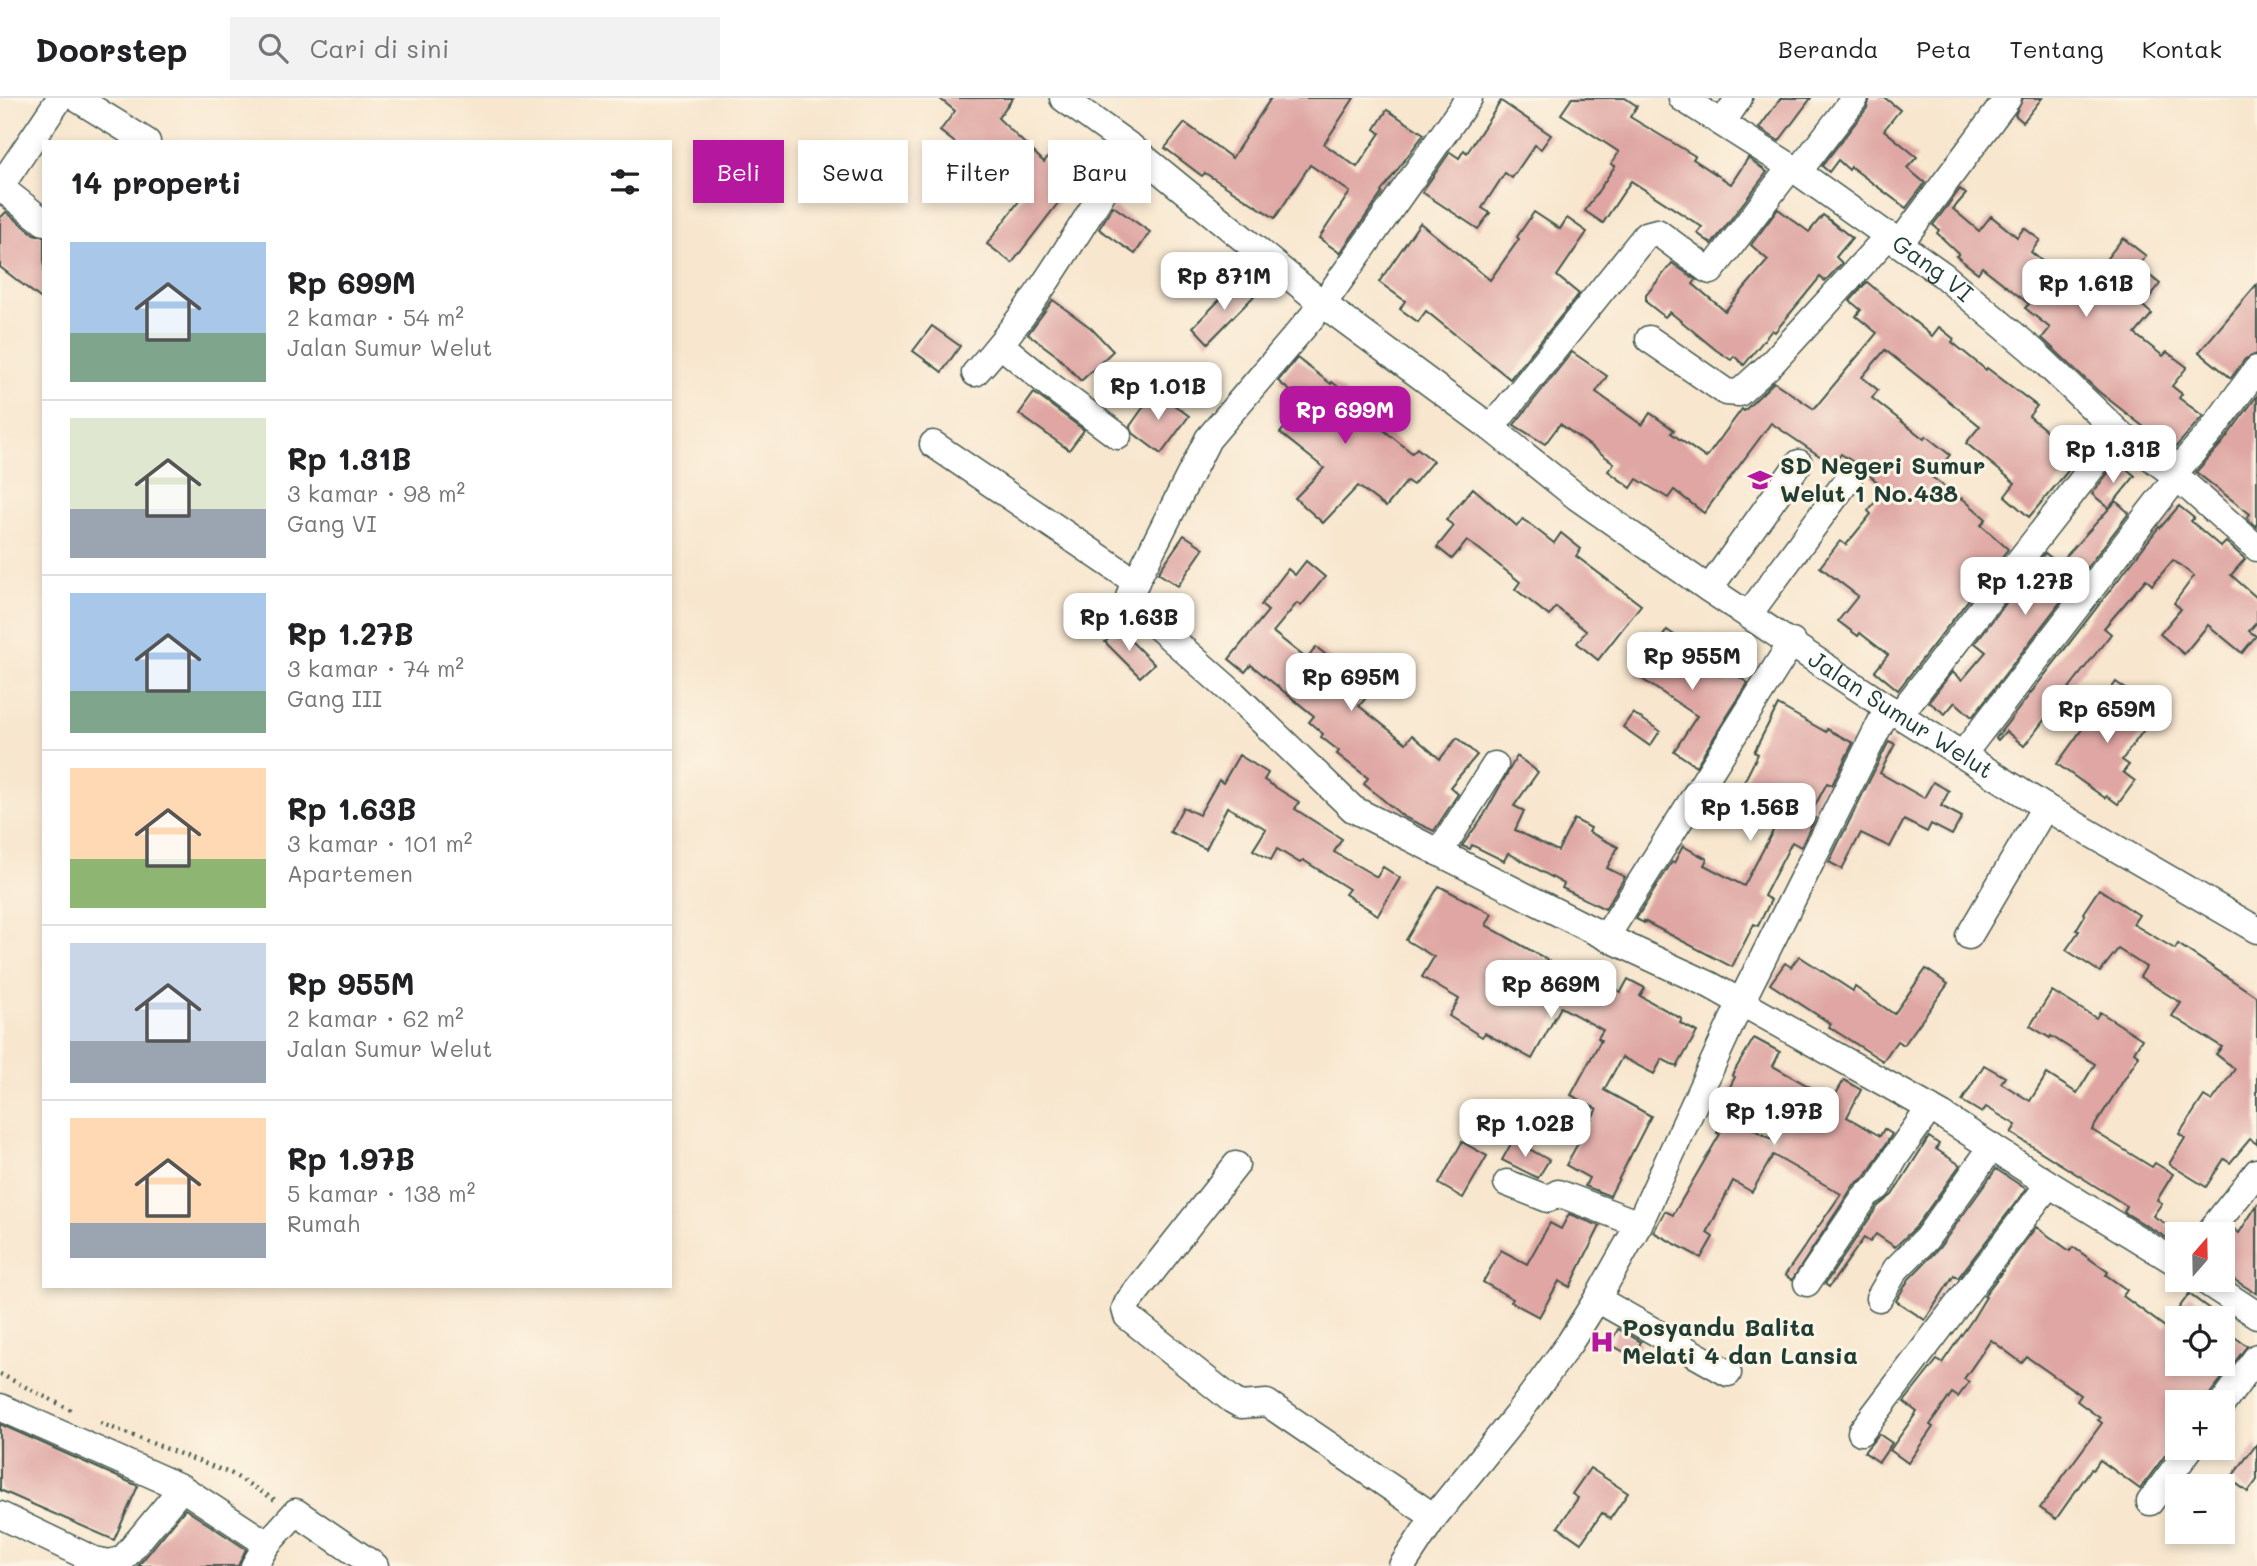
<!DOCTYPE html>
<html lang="id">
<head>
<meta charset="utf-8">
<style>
	body { margin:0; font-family:Mali,sans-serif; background:#f2f2f2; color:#202124; height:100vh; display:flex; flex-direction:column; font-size:26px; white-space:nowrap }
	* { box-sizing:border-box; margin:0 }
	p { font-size:23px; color:#757577 }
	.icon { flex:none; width:38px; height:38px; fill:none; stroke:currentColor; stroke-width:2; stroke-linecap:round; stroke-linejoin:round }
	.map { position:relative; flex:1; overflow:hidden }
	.sheet { position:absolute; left:42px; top:42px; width:630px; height:1148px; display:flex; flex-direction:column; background:#fff; border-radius:0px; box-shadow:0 4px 10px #0003 }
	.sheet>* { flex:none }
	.guide { position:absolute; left:693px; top:42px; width:665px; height:63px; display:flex; gap:14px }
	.needle { width:46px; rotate:20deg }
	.fabs { position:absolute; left:2165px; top:1124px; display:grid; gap:14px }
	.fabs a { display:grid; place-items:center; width:70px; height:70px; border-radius:0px; background:#fff; box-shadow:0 4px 10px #0003; font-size:35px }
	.price { position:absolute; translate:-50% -60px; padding:0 16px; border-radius:14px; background:#fff; color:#222; font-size:23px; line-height:46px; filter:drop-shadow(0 2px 4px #0008) }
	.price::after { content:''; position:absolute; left:50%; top:42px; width:21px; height:16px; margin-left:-10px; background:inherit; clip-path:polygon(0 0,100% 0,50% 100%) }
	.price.current { background:#b5179e; color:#fff }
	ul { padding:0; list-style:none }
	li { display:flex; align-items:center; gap:21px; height:175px; padding:0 28px }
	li+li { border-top:2px solid #e0e0e0 }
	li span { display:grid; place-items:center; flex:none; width:196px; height:140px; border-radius:0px; color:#555 }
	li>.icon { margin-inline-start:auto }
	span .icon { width:84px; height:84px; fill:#fffc; stroke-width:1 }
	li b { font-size:30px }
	h2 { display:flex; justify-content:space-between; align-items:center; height:84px; padding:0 28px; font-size:30px }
	.chip { padding:0 24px; border-radius:0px; background:#fff; box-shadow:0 4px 10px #0003; font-size:24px; line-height:63px }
	.chip.current { background:#b5179e; color:#fff }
	header { display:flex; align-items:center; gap:42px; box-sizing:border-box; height:98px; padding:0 35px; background:#fff; border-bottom:2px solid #e0e0e0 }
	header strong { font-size:33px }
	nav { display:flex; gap:38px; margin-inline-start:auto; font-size:24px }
	.search { width:490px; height:63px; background:#f2f2f2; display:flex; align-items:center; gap:18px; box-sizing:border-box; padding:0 24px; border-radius:0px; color:#757577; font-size:26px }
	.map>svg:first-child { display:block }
	.building { fill:#dfa6a3; fill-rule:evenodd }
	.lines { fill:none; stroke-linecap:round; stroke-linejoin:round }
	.minor-casing { stroke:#40564b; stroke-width:29 }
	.path { stroke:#40564b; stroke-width:4.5; stroke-dasharray:2 5; stroke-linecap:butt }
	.minor { stroke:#fff; stroke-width:26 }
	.labels { text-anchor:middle; stroke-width:6; stroke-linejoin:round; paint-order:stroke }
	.street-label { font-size:24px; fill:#1f3d34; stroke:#fcf5e5 }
	.poi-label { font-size:24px; font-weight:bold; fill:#1f3d34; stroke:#fcf5e5; text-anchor:start }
</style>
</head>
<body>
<header>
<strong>Doorstep</strong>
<div class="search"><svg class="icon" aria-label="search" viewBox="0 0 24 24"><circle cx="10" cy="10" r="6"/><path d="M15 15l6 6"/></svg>Cari di sini</div>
<nav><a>Beranda</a><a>Peta</a><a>Tentang</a><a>Kontak</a></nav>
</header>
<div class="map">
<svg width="2257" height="1468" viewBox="0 0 2257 1468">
	<rect width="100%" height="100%" fill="#fcf5e5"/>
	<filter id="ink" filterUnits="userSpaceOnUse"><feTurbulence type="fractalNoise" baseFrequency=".0143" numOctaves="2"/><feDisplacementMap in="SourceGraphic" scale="14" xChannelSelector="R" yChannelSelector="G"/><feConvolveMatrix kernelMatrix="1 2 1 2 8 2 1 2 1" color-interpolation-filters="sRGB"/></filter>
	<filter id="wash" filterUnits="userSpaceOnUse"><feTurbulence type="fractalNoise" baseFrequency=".00686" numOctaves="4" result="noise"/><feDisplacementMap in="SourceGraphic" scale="28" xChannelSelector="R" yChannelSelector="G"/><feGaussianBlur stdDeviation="1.57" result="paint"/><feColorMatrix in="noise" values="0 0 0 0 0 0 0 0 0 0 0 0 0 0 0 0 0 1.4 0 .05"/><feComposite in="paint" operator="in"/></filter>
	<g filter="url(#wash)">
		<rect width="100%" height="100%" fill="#f8e6ce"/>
		<g id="blocks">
			<g class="building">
				<path d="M939,0h74l-15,20 46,44 7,-9 32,26 -17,22 -4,-3 -50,65 -25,-19 38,-51 -31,-26 -1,1 -23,-18 -2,3 -28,-22 15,-20z"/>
				<path d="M1271,0h83l-30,46 33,23 23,-34 -5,-4 12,-19 37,24 -43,58 1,1 -42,60 -21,-15 31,-46 -40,-27 -35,53 -70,-45 -3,3 -37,-28 20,-25 47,35z"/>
				<path d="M1572,0h53l12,8 -7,11 65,39 -2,3 38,25 17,-26 19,14 -55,72 -15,-11 5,-6 -71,-46 -28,42 -18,-12 30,-45 -4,-2 8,-12 -58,-38z"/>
				<path d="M1781,0h30l-32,43 -20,-13z"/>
				<path d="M1870,0h15l15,12 -16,20 33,27 -10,11 18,15 -19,25 -55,-41 -2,3 -11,-10 -9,12 -7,-6 45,-58z"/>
				<path d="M2023,0h19l-19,24 -8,-7z"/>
				<path d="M1501,3l50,34 -10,14 -6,-4 -23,33 -7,-5 -23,35 8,5 -12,16 -56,-37 28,-40 9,6 5,-8 3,3z"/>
				<path d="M1960,91l6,5 -13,15 26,22 12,-15 26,21 7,-9 16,12 -9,12 27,22 12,-14 22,17 31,-39 23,18 -8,10 22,18 -17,22 9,8 -17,20 28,22 4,-4 20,15 -15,19 10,8 -3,4 24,18 -30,34 -75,-59 -56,-53 8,-10 -25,-20 4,-4 -47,-37 -4,6 -22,-17 3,-2 -22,-21 2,-3 -6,-5z"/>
				<path d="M1113,108l37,26 -15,22 -36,-25z"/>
				<path d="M1778,111l31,23 14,-17 29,23 -16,19 6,6 -17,18 -5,-4 -45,55 -3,-2 -28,35 -10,-9 -3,4 -15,-10 -46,-38 -5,5 -19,-15v-7l26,-32 24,17 -3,4 32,27 43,-51 -17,-15z"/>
				<path d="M6,114l28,22 10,3v64l-44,-34v-49z"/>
				<path d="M1534,114l26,17 7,-11 20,14 -30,44 22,18 -69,85 -84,-68 -8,11 -18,-13 5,-8 -26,-19 41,-59 70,57 29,-41 -2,-2z"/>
				<path d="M1239,182l15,16 -46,47 -15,-16z"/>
				<path d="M1867,184l65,54 7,-9 15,12 -2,3 34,28 1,-2 50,38 -8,10 50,42 -50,59 -24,-21 10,-13 -49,-40 14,-17 -95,-76 -23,27 16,13 -6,8 52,41 2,-3 24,19 -18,22 29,22 1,-1 24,21 -5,6 27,24 -110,141 -23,-19 13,-16 -28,-22 -2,3 -20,-15 20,-25 -38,-29 20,-26 6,4 25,-31 -3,-3 17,-22 -27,-24 -17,-11 -8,11 -62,-42 -67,90 -30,-23 -6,8 -31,-19 -6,9 -23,-17 6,-8 -54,-39 -15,20 -31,-19 58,-73 35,24 -11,16 46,33 8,-12 24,17 -3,3 35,25 36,-49 2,2 30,-29 40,27 63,-76 -21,-17 5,-6 -11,-9z"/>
				<path d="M2257,186v70l-12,5 -14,19 -32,-26z"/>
				<path d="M1053,202l38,28 22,23 -32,30 -25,-26 -28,-21z"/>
				<path d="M932,228l28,20 -18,26 -29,-21z"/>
				<path d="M1297,260l34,26 1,-2 14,11 -1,2 32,26 -2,2 37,30 5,-5 16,13 -20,24 -6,-4 -21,26 -28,-21 -35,37 -28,-25 29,-30 -44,-35 25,-30 -27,-22z"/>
				<path d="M1155,293l34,25 -28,38 -28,-21 -3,-7z"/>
				<path d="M1034,295l50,37 -15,20 -50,-36z"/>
				<path d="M2257,298v131l-10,-9 3,-4 -54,-42 26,-29z"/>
				<path d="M2117,363l18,15 -26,32 -17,-14z"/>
				<path d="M1473,390l44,38 6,-7 31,24 7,-10 20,16 -5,7 65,49 -43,55 -21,-17 9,-12 -30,-24 -7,9 -34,-27 5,-7 -41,-33 -12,-8 -15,18 -15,-12 17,-21 -8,-6z"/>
				<path d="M2116,403l13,12 -157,204 -17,-15 -10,12 -16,-12 23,-30 10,8 24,-28 -11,-9 70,-90 14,11z"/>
				<path d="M2179,408l15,12 -3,3 30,26 5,-5 19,17 -14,16 26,23v24l-8,9 7,5 -14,17 -34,-28 -24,29 -24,-20 21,-25 -7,-6 20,-27 -21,-16 -21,25 -6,-6 -42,49 7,6 -87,112 -18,-15 -8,9 -2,-2 163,-211 1,1z"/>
				<path d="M1184,437l20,13 -26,38 -20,-13z"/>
				<path d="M1306,463l19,16 -24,29 -4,-3 -24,29 34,27 9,-12 56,44 -13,15 47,37 6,-8 28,24 17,-21 20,17 -27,32 8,7 -24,37 -30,-14 -40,-33 4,-6 -31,-24 2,-3 -18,-14 2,-3 -14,-12 5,-6 -63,-51 -6,7 -16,-13 39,-48 -7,-6 14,-19 13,-17 7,6z"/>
				<path d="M1119,531l35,35 -14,13 -35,-35z"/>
				<path d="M1667,532l19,13 -5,6 39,27 6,-8 22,15 -52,83 -22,-15 23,-35 -61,-41z"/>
				<path d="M2116,584l27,19 -6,9 14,10 -29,40 7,5 -6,7 12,9 -17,23 -11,-8 -2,2 -48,-34z"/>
				<path d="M1778,607l48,27 1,-3 26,14 -21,42 -5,-2 -17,32 5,3 -14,29 -9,-5 -28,54 7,4 -13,26 -4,-2 -22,43 -88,-46v2l-8,-4 36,-57 2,1 9,-17 24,13 -3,6 40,21 29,-55 -2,-2 13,-25 -41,-20 15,-30 -4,-2z"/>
				<path d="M1633,615l27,18 -10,15 -27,-19z"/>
				<path d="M1889,643l6,3 -15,29 44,25 9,-16 16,9 -8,15 21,11 -10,18 -21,-11 -4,8 -23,-12 -14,27 -29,-14 -19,36 -13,-7z"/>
				<path d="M1239,657l29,18 -4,7 35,22 -4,7 47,30 -8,13 43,25 6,-10 17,11 -22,37 -33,-21 4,-5 -46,-29 -3,3 -23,-14 -6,11 -18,-10 13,-21 -39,-22 -21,42 -36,-17 13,-25 16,8 20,-35 4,3z"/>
				<path d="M1517,658l21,16 -24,34 10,5 -9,19 43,21 16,-32 17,9 -2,4 29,15 -11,21 18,9 -20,32 -43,-21 2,-4 -56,-31 -4,8 -32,-16 -2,4 -8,-3 22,-31z"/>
				<path d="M1439,788l53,28 -6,11 104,59 4,-8 27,16 7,-13 17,9 -5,8 42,23 -2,4 17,9 -20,35 -15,-8 -8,15 -32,-17 -18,33 47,26 -41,80 -25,-10 4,-8 -23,-13 31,-56 -26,-14 30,-55 -3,-2 5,-8 -42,-23 -29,52 -47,-26 -3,4 -33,-21 10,-17 -37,-22 12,-20 -28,-17z"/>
				<path d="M2099,791l40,26 -6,9 42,25 3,-5 79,53v147l-7,-5 -20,24 -6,-4 -18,28 -37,-23 16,-26 -6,-4 25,-38 8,5 23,-32 -19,-15 6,-7 -50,-31 9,-13 -41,-26 6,-10 -28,-18 -18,23 -34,-22 13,-19 -3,-1 9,-15 -2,-2z"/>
				<path d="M1799,858l54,35 2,-4 39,27 32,-45 22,15 -44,61 -7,-4 -14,20 -54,-34 2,-3 -61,-40 15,-21 6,4z"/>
				<path d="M2052,893l44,27 4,-6 42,27 -8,13 5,4 -47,74 60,37 3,-4 18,11 -16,26 5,3 -9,13 30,18h-6v10l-53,-32 3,-6 -116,-73 5,-8 -30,-18 -4,6 -20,-12 22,-36 21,12 -4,6 29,18 17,-27 30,19 18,-29 -44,-28 -1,2 -20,-12z"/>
				<path d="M1754,940l26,14 -7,14 53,30 7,3 11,-19 17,10 -14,27 33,19 4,-7 8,5 -26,42 -12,9 -62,95 -7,-5 56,-81 -68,-39 -21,37 -19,-11 -26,52 6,4 -12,21 -48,-26 12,-21 8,4 47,-81 -3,-1 12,-22 -9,-5 15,-29 -3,-2zM1762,994l29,16 -18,32 -29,-16z"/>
				<path d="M1929,1039l10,7 -3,5 24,16 -46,64 -19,18 -19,-13 -6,8 -6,-4 -35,49 -4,-3 53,-78 14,-11z"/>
				<path d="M1513,1042l36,20 -11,18 -36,-18z"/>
				<path d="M1462,1044l25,14 -24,42 -24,-14z"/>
				<path d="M1996,1071l30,20 -68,89 -4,-3 -29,45 -29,-19 13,-22 30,-31z"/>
				<path d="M2257,1107v89l-35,-22v-31l11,-13 6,5z"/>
				<path d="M1569,1116l31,12 -30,61 -11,-6 -20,36 -28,-15 2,-3 -30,-17 18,-32 26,14 23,-41 11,6z"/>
				<path d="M2036,1129l34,24 3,-4 35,25 -2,3 21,15 -4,6 42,31 24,-33 33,24h-45v45h45v-35l25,18 -38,49 -3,7h-29v37l-37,50 -40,-29 -7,10 -2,-1 -35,50 -16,-11 62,-85 -4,-3 2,-2 -23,-17 4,-6 -54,-38 -5,6 -31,-23 -27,39 5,3 -11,15 -6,-4 -22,32 3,2 -25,36 -18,-13 27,-38 -13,-10 33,-42 5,3 30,-43 14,-23 -2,-1z"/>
				<path d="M1618,1231l23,13 -8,15 -23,-13z"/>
				<path d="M0,1326l138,62 -24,54 -114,-50z"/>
				<path d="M1879,1336l13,9 -13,19 -15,-10z"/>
				<path d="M2257,1346v36l-9,12 -18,-13z"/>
				<path d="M1590,1370l38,25 -18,26 -8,-6 -21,30 -23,-16 20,-29 -6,-4z"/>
				<path d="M185,1411l61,40 -8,17h-100z"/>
			</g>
		</g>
	</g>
	<g filter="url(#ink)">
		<use href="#blocks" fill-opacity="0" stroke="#40564b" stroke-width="2"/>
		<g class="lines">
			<g class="minor-casing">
				<g id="minor">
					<path d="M76,0l71,44"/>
					<path id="s1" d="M1063,0l68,49 192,157 168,124 86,69 132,92 179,119 157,99 212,123"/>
					<path d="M1469,0l-146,206 -115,135 -77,152 -2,6 3,7 102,90 119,115 253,128 104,48 232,130 107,69 128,79"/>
					<path id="s2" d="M1682,0l109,69 152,108 89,75 87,83 58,44 80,71"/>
					<path d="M1722,25l17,-25"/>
					<path d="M1798,74l57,-74"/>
					<path d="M0,89l60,-89"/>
					<path d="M0,89l44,35"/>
					<path d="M1900,145l108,-145"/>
					<path d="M1649,241l77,53 13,1 32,-29 118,-129"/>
					<path d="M1001,247l51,42 66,49"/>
					<path d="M975,275c62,-67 107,-149 156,-226"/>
					<path d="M1491,330l155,-193 11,-3 51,38 3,1 80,-104"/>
					<path d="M933,346l203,138"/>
					<path d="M2173,376l36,-40 48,-65"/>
					<path d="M1709,491l90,-126"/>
					<path d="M1749,516l100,-136"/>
					<path d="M1899,617l220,-282"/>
					<path d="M1963,656l214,-277"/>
					<path d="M1439,755l56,-88"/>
					<path d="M1969,838l76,-129"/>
					<path d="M1606,839l186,-295"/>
					<path d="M1236,1067l-108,137 -3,7 2,7 105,84 9,5 26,-2 167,114"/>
					<path d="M1507,1085l41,16 10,-6 81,31"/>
					<path d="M2208,1136l49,-62"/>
					<path d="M2202,1181l55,36"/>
					<path d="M1807,1185l60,-89 11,-7 18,-31 34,-48"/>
					<path d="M1879,1200l17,-29 30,-30 66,-92"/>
					<path d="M1597,1201l131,74"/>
					<path d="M2222,1306l35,-47"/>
					<path d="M0,1309l182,81"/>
					<path d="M1861,1334l188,-248"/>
					<path d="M2150,1404l41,-55"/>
					<path d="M0,1417l94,45 16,3 13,-4 59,-71 85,56"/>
					<path d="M254,1468l13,-22 29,-32 79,54"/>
					<path d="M1402,1468l32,-49 83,-102 52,-71 28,-45 42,-75 102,-222 147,-294"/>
				</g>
			</g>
			<g class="path">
				<path d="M0,1276l73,37"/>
				<path d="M100,1325l132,51 45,27"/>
			</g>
			<use href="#minor" class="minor"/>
		</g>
	</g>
	<defs>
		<g id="school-bare" transform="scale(1.89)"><path d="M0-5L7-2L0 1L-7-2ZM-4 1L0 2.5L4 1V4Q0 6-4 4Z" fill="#b5179e" stroke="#fcf5e5" stroke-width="2.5" paint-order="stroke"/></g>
		<g id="hospital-bare" transform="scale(1.89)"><path d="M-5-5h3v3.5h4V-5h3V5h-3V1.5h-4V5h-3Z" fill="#b5179e" stroke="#fcf5e5" stroke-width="2.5" paint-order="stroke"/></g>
	</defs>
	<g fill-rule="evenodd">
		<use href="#school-bare" x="1760" y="382"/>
		<use href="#hospital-bare" x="1602" y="1244"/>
	</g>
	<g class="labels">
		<g class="street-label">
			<text dy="8" stroke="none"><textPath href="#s2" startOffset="303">Gang VI</textPath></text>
			<text dy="8" stroke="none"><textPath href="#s1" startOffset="1041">Jalan Sumur Welut</textPath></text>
		</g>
		<g class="poi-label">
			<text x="1780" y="376">SD Negeri Sumur<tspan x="1780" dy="28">Welut 1 No.438</tspan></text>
			<text x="1622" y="1238">Posyandu Balita<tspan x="1622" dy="28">Melati 4 dan Lansia</tspan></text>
		</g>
	</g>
</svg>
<div class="fabs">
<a><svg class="needle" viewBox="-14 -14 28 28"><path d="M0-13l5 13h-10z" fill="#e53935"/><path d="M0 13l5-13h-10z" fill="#757577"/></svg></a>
<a><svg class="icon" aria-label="locate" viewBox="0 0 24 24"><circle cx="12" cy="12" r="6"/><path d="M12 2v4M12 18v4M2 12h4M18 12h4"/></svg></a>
<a>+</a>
<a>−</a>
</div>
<b class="price" style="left:1224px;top:214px">Rp 871M</b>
<b class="price" style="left:2086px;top:221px">Rp 1.61B</b>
<b class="price" style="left:1158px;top:324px">Rp 1.01B</b>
<b class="price current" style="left:1345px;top:348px">Rp 699M</b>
<b class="price" style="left:2113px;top:387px">Rp 1.31B</b>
<b class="price" style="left:2025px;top:519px">Rp 1.27B</b>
<b class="price" style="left:1129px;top:555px">Rp 1.63B</b>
<b class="price" style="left:1692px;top:594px">Rp 955M</b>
<b class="price" style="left:1351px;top:615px">Rp 695M</b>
<b class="price" style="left:2107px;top:647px">Rp 659M</b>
<b class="price" style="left:1750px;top:745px">Rp 1.56B</b>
<b class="price" style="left:1551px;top:922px">Rp 869M</b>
<b class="price" style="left:1774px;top:1049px">Rp 1.97B</b>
<b class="price" style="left:1525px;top:1061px">Rp 1.02B</b>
<div class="guide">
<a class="chip current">Beli</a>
<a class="chip">Sewa</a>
<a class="chip">Filter</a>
<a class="chip">Baru</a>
</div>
<section class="sheet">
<h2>14 properti<svg class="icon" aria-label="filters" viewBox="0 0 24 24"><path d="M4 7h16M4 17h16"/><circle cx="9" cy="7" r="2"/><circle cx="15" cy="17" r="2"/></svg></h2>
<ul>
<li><span style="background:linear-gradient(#a9c7e8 65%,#7fa58c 0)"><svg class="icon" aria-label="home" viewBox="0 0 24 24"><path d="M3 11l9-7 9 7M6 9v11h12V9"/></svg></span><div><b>Rp 699M</b><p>2 kamar · 54 m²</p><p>Jalan Sumur Welut</p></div></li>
<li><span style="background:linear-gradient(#dfe7d0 65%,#9aa5b1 0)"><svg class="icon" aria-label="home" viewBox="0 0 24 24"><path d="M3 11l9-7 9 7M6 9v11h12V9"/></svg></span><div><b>Rp 1.31B</b><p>3 kamar · 98 m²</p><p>Gang VI</p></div></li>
<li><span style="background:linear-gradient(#a9c7e8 70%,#7fa58c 0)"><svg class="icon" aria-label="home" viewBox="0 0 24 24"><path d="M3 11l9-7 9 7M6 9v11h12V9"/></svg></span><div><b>Rp 1.27B</b><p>3 kamar · 74 m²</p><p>Gang III</p></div></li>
<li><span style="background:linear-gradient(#ffd9b3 65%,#8fb573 0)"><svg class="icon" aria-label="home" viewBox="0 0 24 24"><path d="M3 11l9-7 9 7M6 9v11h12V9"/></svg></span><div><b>Rp 1.63B</b><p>3 kamar · 101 m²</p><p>Apartemen</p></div></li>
<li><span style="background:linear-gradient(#c9d6e8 70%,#9aa5b1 0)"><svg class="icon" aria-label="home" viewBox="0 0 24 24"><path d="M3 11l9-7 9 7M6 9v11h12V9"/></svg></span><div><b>Rp 955M</b><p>2 kamar · 62 m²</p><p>Jalan Sumur Welut</p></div></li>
<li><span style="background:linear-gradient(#ffd9b3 75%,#9aa5b1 0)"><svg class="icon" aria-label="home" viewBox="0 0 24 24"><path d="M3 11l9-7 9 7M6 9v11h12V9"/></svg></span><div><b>Rp 1.97B</b><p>5 kamar · 138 m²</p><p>Rumah</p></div></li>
</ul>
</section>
</div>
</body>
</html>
